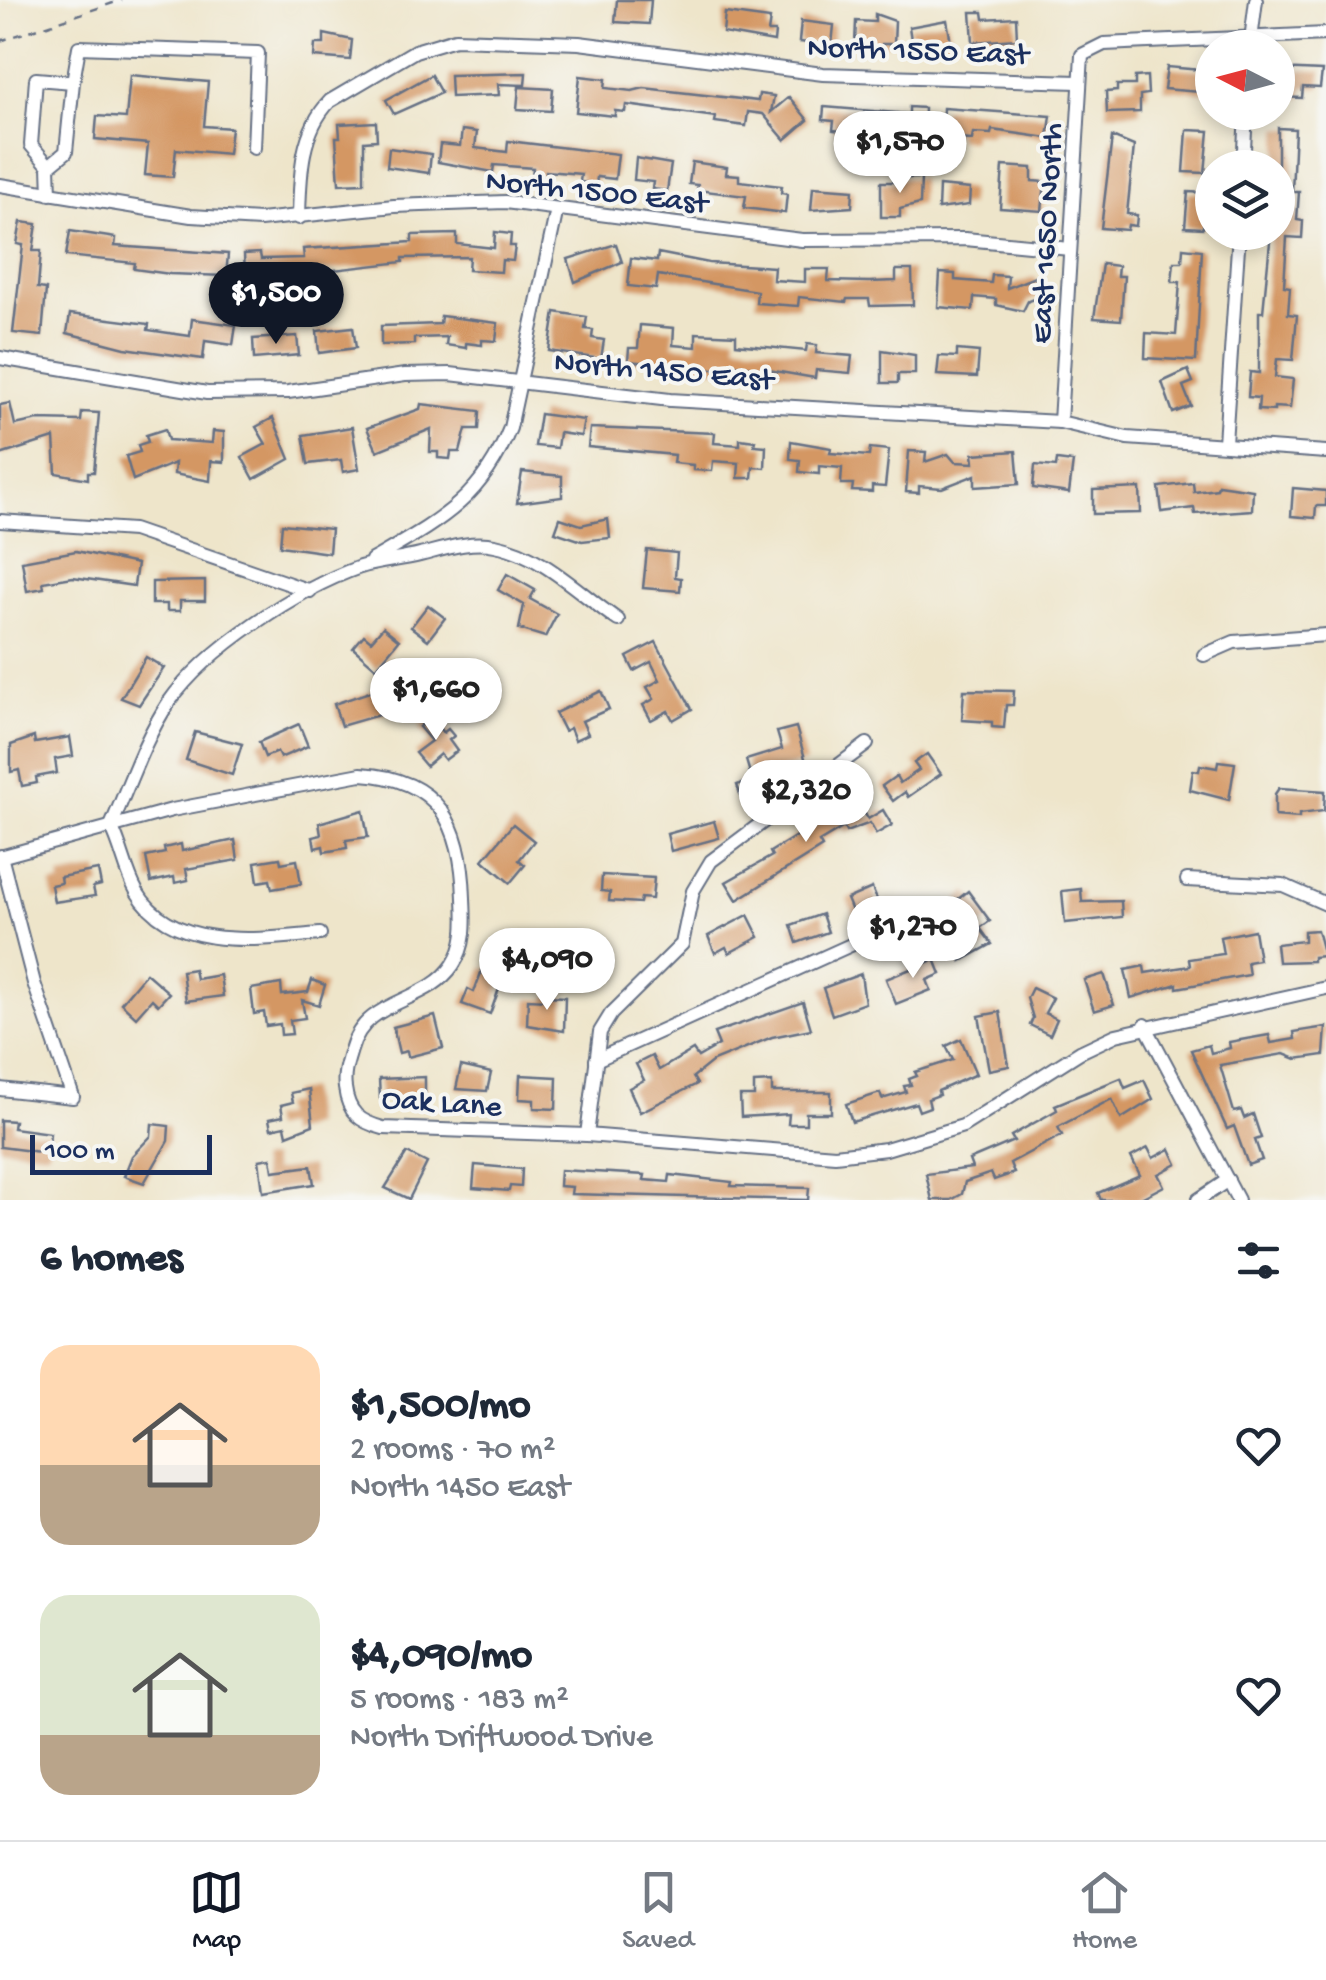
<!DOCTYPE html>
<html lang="en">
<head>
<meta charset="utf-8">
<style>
	body { margin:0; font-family:"Gochi Hand",sans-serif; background:#f6f6f7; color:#1f2937; height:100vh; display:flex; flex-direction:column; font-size:38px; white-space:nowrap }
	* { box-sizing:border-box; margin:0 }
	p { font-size:32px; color:#747a83 }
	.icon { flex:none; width:55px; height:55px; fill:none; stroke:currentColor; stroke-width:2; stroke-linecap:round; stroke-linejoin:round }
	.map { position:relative; height:1200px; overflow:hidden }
	.panel { display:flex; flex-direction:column; background:#fff; flex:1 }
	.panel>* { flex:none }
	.needle { width:65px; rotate:276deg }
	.controls { position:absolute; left:1195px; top:30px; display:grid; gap:20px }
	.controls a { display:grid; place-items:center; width:100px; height:100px; border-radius:50%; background:#fff; box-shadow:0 5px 15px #0003; font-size:50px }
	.scale { position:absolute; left:30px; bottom:25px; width:182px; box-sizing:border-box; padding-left:10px; border:5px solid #1b2f5e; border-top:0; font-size:28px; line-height:35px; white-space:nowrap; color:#1b2f5e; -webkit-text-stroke:8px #f6f6f2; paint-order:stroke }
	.price { position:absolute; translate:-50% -85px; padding:0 22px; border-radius:35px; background:#fff; color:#222; font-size:32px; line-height:65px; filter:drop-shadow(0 2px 5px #0008) }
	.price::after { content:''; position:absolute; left:50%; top:60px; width:30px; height:22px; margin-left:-15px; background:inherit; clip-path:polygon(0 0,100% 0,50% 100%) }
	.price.active { background:#111827; color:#fff }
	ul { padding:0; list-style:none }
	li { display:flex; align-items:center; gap:30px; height:250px; padding:0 40px }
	li span { display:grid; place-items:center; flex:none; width:280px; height:200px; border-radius:30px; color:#555 }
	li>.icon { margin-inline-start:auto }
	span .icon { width:120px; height:120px; fill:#fffc; stroke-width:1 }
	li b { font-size:42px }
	h2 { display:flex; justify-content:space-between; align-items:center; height:120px; padding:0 40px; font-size:42px }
	.tab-bar { display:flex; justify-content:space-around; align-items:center; height:140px; border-top:2px solid #e0e1e3; background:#fff; font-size:28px; color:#747a83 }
	.tab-bar a { display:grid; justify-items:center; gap:5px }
	.tab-bar .active { color:#111827 }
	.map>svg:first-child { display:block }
	.building { fill:#d49763 }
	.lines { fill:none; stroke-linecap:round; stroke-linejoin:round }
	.minor-casing { stroke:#656f84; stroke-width:16 }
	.path { stroke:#656f84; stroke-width:2.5; stroke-dasharray:8 8; stroke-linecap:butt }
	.minor { stroke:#fff; stroke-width:12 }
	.labels { text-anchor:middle; stroke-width:8; stroke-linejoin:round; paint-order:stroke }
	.street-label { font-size:32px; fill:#1b2f5e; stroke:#f6f6f2 }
</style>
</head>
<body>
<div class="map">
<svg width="1326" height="1200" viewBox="0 0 1326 1200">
	<rect width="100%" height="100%" fill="#f6f6f2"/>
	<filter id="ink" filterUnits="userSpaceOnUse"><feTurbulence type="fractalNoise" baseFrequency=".01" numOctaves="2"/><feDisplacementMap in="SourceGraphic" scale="20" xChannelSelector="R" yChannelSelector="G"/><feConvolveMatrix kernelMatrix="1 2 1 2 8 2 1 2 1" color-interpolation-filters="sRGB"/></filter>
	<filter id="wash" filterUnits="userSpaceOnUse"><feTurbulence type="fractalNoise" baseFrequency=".0048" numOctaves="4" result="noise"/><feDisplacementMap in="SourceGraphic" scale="40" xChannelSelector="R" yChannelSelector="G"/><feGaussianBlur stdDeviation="2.25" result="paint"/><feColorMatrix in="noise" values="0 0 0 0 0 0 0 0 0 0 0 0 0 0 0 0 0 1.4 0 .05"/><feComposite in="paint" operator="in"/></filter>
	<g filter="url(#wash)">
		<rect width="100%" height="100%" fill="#eee5ca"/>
		<g id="blocks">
			<g class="building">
				<path d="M617,0h34l-2,24 -34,-2z"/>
				<path d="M971,12h12l1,7 32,-2 1,22 -44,3z"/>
				<path d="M725,13l45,6 -2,13h7l-1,10 -51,-9z"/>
				<path d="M875,14l20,7 -1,23h-12v5l-27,-5 1,-23 19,1z"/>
				<path d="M947,20l4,23 -39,3 -3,-19z"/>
				<path d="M801,21l33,4 -2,20 -33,-3z"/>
				<path d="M324,34l28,6 -2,20 -36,-3 1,-13h9z"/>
				<path d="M1167,67l45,4v22l-48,-4z"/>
				<path d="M1278,69l44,2 -2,17 -17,-1 -1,11 -24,-1z"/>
				<path d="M526,73l-1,12 -27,-1 1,11 -48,2 -1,-22z"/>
				<path d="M130,75l78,7 -4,44 27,2 -3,26 -52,-5 -3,28 -28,-2 3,-31 -53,-5 2,-23 29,2z"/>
				<path d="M431,75l10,18 -47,21 -8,-14z"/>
				<path d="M580,76l26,3 -1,9 27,3 12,-3 114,13 1,-7 15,2 -3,16 18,-15 19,23 -23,20 -22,-26 -15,-2 -2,14 -31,-4 1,-5 -90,-12 -1,7 -10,-1v5l-39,-4z"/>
				<path d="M1147,76l1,18 -8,1v17l-33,1 -1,-21 11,-1v-6h18v-8z"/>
				<path d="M519,87l34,2 -2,22 -34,-2z"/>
				<path d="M824,107l85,7v-7l15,1 -1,27 -62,-2 -1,6 -19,-2 1,-6 -9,-1 1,-9 -11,-1z"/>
				<path d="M943,108l108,8 -3,22 -56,-8 -1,4 -18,-1 -1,7 -15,-1v-8l-15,-1z"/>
				<path d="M376,122l1,18 -13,1v42l-25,1 -3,-47h4l-1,-13z"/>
				<path d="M1278,128l17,1 -3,63h7l-2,28 6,1 -1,17 -15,-1 -3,49 6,1 -2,27 9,1 -4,45 -16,-1 -2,18 18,2 -3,29 -16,-1v4l-16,-1 1,-12 -11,-1 2,-25 9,1v-61h4l8,-80h7z"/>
				<path d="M462,130l15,2 -2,16 32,4 1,-11 110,13 -3,25 -18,-2 -1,7 -16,-2 1,-8 -35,-3v6l-14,-2 1,-7 -39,-3 -1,7 -55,-10 2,-18 20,2z"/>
				<path d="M1187,130l22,1 -4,42 -21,-1z"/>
				<path d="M1112,137l22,9 -7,68 10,1 -1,11 -8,-1 -1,5 -26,-2z"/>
				<path d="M389,148l42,6 -2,19 -42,-6z"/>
				<path d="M636,158l35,6 -4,27 -15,-2 1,-7 -19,-2z"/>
				<path d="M692,162l35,5 -1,7 13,1v6l43,5 -1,7 6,1 -2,19 -41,-5 2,-12 -49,-6 1,-5 -9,-1z"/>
				<path d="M1003,166l29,2v13l13,1 -3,29 -42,-3z"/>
				<path d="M898,178h23l-1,26 -20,5v8h-19v-35h17z"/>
				<path d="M939,186l31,3 -1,16 -31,4z"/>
				<path d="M813,187l40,3 -1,17 -41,3z"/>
				<path d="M1188,192l18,1 -3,35 -18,-1z"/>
				<path d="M21,222l16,2 -4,27h8l-3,37 8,1 -4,47 -29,-3 10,-88 -6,-1z"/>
				<path d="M70,231l46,7 -1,8 113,8 -2,22 -56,-2 -36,-5 1,-6 -69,-7z"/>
				<path d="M495,232l16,2 -1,12h5l-2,15 -11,-1 -1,12 -33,-2 1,-13 -66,1v4l-113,13 1,9 -43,1 -3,-13 -1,-18 16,-1 1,6 43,-1 -1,-9 109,-7v-7l45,-1v10l37,4z"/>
				<path d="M616,244l6,18 -47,20 -7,-23z"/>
				<path d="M1183,248l19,2 -6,111 -51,-3 1,-25 30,2 4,-53h-8l2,-20h8z"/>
				<path d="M658,253l51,10 65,4 -1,13 32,2v-13h24l-1,12 41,1 27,-1v-11h16l1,35 -43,1 -1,-7h-22l-1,3 -47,-5 -1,9 -42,-3 1,-12 -99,-16 -2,14 -28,-3 3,-28 26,3z"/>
				<path d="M1102,264l16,2 -1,10h7l-3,44 -27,-2z"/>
				<path d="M940,273l15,1v6l36,3 1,-8 16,1 -1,12 28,-11 7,19 -14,5 -5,10 -27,-6v-6l-22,-2 -1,13 -35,-3z"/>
				<path d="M555,312l32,5 -2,12 8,1 -1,8 12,2 -3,19 -52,-8z"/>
				<path d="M70,314l79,10 -1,6 42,6 2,-17 44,6 -3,20 -28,-4 -2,18 -78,-11 -58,-15z"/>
				<path d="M441,316l57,7 -2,18 -14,-1v5l-16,-2v5l-20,-3 1,-8 -33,1v6l-33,1v-19l59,-2z"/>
				<path d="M640,325l34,3 -1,17 23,2v-14l40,2v9l70,7 1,-7 10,1 -1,8 36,3 -2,17 -34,-3 -1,8 -81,-14 -10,2v4l-96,-9 1,-13h9z"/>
				<path d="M353,327l3,21 -37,5 -2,-22z"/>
				<path d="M297,336l2,19 -45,4 -1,-20z"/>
				<path d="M882,350l33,5v19h-17v9h-16z"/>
				<path d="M957,350l22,2 -2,25 -40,-2 2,-19 18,1z"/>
				<path d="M1188,370l5,12 -10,4 8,20 -18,7 -11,-31z"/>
				<path d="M10,403l5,22 23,-5 43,1 1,-9 17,1 -5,59h-6v7l-32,-6 -2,-35 -54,17v-50z"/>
				<path d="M421,404l59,7 -1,18h-13l-6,23h-9l-1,7 -12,-1v-6h-8l1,-23 -54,22 -10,-23 53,-19z"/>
				<path d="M540,414l44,6 -3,16 -22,-3 -2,15 -22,-2z"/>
				<path d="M273,418l17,41 -36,20 -12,-22 24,-13 -10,-17z"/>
				<path d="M352,427l7,42 -16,3 -2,-12 -33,4 -5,-29z"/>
				<path d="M590,428l125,5 -1,10 26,2v-6l15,2 -1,4 12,1 -1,22 -12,-1 -1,11h-14l1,-15 -26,-2 -1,10 -19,-1v-5l-20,-2 1,-8 -86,-8z"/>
				<path d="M165,429l3,11 44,3 1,-12 11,1v30l-13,-1 -1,20 -36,-7 1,-11 -42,17 -7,-24 14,-4 -2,-7 10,-3 -2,-7z"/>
				<path d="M791,441l40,7 -1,5 39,3 1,-8 19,2 -4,37 -13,-1v6l-20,-1 1,-7h-12l1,-16 -23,-2v8l-20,-2 1,-12 -10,-1z"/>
				<path d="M909,451l17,1 -1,10 23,-8 7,8 19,1 -1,-9 43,-3 3,33 -44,3v-12l-33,13 -23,-2v7l-13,-1z"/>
				<path d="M1057,460l16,2 -4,31 -36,-5 2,-23 21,2z"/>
				<path d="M522,472l40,4v21l-45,6z"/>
				<path d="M1193,483l1,9 23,-3 1,-4 35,5 -1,20 -57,4 -1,-6 -32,4 -3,-25z"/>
				<path d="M1140,488l1,25 -48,1v-24z"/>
				<path d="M1293,488l33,3v15h-10l-1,12 -24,-2z"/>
				<path d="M560,518l21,7 27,-6 2,19 -28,3 -27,-9z"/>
				<path d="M282,524l49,5 -2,24 -49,-7z"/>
				<path d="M647,550l30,3 -2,24 6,1 -1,13 -37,-3z"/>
				<path d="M76,551l61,13 -3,22 -61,-9 -30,5 1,6 -17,3 -5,-30z"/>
				<path d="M507,574l28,16 -5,9 27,15 -12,23 -26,-8 5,-24 -26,-15z"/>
				<path d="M205,581v20h-25v10h-13v-7h-15v-22z"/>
				<path d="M428,605l17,13 -17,22 -17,-13z"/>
				<path d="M383,627l16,13 -23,28 -23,-20 11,-13 7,6z"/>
				<path d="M656,642l36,67 -19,11 -5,-9 -17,9 -8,-15 11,-6 -7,-12 13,-7 -9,-18 -17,9 -7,-14z"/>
				<path d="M146,657l18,11 -25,37 -18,-7z"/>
				<path d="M378,689l8,24 -45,13 -7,-22z"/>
				<path d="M964,690l50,1 -1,14h-7l-2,23 -12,-1v-5l-30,-2z"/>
				<path d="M601,691l8,18 -27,12 6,13 -13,6 -5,-12 -6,3 -9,-18z"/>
				<path d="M431,717l12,16 5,-4 6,7 -5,4 8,11 -12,9 -5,-6 -14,12 -11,-13 16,-12 -12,-14z"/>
				<path d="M299,724l9,22 -28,12 -3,-6 -12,5 -6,-15z"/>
				<path d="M796,727l10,35 -32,10 3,10 -37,12 -3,-9 15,-5 -6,-20 36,-11 -5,-17z"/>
				<path d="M195,732l47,12 -10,31 -46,-15z"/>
				<path d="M34,737l1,6 35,-6 3,19 -18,3 2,14 -21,4 1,6 -15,3 -3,-16 -8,2v-27z"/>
				<path d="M927,754l14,20 -33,23 -3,-5 -12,9 -11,-15 14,-10 4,7 19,-13 -5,-7z"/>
				<path d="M1218,761l17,2 -6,37 -39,-10 3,-20 6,1 1,-6 17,3z"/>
				<path d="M1279,788l46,3 -1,20 -25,3v4l-24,-2v-22z"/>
				<path d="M855,796l13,23 15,-9 9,15 -16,9 -6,-11 -24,9 -2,-5 -25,15 3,5 -85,53 -11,-18 46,-26 -2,-4 49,-30 -2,-4z"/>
				<path d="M363,810l5,27 -22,3 1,8 -23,4 -1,-6 -8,2 -2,-11 8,-2 -2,-12z"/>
				<path d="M714,821l5,17 -48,13 -4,-17z"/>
				<path d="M513,824l21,17 -15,19 6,5 -15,18 -27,-23z"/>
				<path d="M235,840l3,20 -52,9 2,11 -13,3 -1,-6 -23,5 -5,-25 19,-4 -1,-5 17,-4 1,7z"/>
				<path d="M280,858l1,5 16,-3 4,24 -29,5 -2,-9 -12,2 -3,-20z"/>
				<path d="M98,870l3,15 -8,2 2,9 -41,6 -3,-17 10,-2 -1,-6z"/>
				<path d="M602,875l52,3 -2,21 -11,-1 -1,5 -31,-2 1,-9 -9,-1z"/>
				<path d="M872,888l9,21 -27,7 -7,-17z"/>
				<path d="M1081,889l1,13 39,-1 1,16 -57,6 -3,-32z"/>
				<path d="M968,891l22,30 -10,7 12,16 -31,17 -13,-19 14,-10 -4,-6 11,-9 -12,-17z"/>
				<path d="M822,914l6,18 -31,11 -6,-18z"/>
				<path d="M748,915l11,22 -30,16 -3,-6 -11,6 -7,-17z"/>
				<path d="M1254,930l5,30 -12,2 2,13 -72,13v-4l-46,14 -6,-28 19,-4 1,7 45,-7 -1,-7 34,-5 -3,-17z"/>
				<path d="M1317,930l7,26 -11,1v4l-35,1 -2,-18 28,-3v-10z"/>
				<path d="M935,959l6,15 -14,6 4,10 -35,14 -10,-25z"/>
				<path d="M483,967l21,8 -14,39 -28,-10 6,-15 6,3z"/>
				<path d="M194,969l2,10 24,-4 3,21 -37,5 -4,-30z"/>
				<path d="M146,973l23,20 -11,12 -6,-6 -16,18 -15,-14z"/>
				<path d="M861,974l4,29 -33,12 -9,-27z"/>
				<path d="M1104,974l10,31 -20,6 -10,-31z"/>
				<path d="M312,980l13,5 -6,20 -17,-5 3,18 -15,2 2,14 -11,1 -1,-11 -14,2 -2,-14 -10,2 -3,-25 30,-5 1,11 26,-3z"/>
				<path d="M1032,988l21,10 -8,15 12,6 -7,16 -20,-10 3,-7 -6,-20z"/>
				<path d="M546,996l19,1 -1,34 -37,-6 1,-26 18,1z"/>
				<path d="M803,1002l8,27 -39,8 -59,24 -20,16 4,7 -57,28 -11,-24 15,-8 -8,-16 16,-8 7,14 34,-20 5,7 21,-12 -5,-12z"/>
				<path d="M1000,1012l9,54 -20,4 -10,-54z"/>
				<path d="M435,1016l8,32 -35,9 -1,-6 -8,2 -6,-26z"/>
				<path d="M1326,1027l-2,28 -28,4 -12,-5 -64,11 14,47 7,-2 3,8 9,-4 8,24 -6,2 7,20 -14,5 -14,-39 -7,3 -36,-79 18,-5 2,8 19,-5 -1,-6 40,-7 2,8 24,-4 -1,-7z"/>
				<path d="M961,1039l15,35 -38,17 1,4 -11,4 2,8 -11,4 -3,-8 -64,19 -6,-18 34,-11 2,6 24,-7 -2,-6 7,-1 -2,-6 8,-3 -2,-4 38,-12 -7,-14z"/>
				<path d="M461,1066l30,7 -4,18 -31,-2z"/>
				<path d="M520,1075l37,2 -1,32 -22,-1v-8l-15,-1z"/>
				<path d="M425,1077v19l-45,2 -1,-19z"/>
				<path d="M1121,1078l4,10 19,-8 9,19 -32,20 -9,-20 -54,28 4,8 -52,28 4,10 -20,7 -3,-7 -26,9 -3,12 -11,6h-19l-6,-26 46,-6 -3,-8 45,-19 -3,-5 46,-26 -2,-5z"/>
				<path d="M772,1082v10h59v21h-25v11h-18l1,-10 -48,3 -1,-21h14v-13z"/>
				<path d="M309,1089l4,36 -26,10 -2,-9 -14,3 -2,-10 14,-3 -2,-11 12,-3 -2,-9z"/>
				<path d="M0,1120l14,1 -1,7 37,5 -2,20 -48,-6z"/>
				<path d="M152,1124l17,2 -1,15 -24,42 -20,-7 8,-20 19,-20z"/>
				<path d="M1148,1148l5,10 17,-9 7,15 -19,10 6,12 -27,14h-36l-3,-7 42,-18 -9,-18z"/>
				<path d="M407,1153l20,10 -18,36 -24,-11z"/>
				<path d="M271,1158l2,13 38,-5 3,18 -51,8 -4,-32z"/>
				<path d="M475,1165l47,4 -1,18 -11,-1 -1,5 -36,-3z"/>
				<path d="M560,1170l85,5 -1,5 25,2 1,-7 62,7 -1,4 78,2 -1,12 -237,-6 1,-7 -13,-1z"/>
			</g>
		</g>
	</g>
	<g filter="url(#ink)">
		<use href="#blocks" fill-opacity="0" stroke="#656f84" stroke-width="2.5"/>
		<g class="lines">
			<g class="minor-casing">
				<g id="minor">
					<path d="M1250,48l6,-48"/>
					<path d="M49,166l17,-14 7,-70"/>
					<path d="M1243,168l3,-56"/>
					<path d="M0,185l191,31 69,4 134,-14 111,-4 297,38 163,-1 105,10"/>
					<path d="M50,194l-1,-28 -18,-21 5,-66 37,3 6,-35 179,6 -4,95"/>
					<path d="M299,218c1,-41 1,-86 31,-117l85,-50 40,-12 124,4 244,31 255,8"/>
					<path d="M0,358l207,35 81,-1 117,-17 45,-1 220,26 390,22 67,16 199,14"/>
					<path d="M1060,422l22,-367 22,-11 222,-10"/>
					<path d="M1225,443l14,-211"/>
					<path d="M0,521l133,9 177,61"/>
					<path d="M372,560c65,-38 109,-59 138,-132l47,-219"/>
					<path d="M1204,655l30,-13 92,-7"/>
					<path d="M0,857l172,-47 189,-36c79,5 101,51 103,124 1,23 3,46 -11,67 -27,40 -88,32 -102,85 -4,13 -8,24 -6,38 3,25 15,34 38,40l204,7 248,20 51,-6 77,-23 117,-74 36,-17 210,-47"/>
					<path d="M1187,880l96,5 43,19"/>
					<path d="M320,934c-57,5 -147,19 -183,-42 -12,-21 -15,-45 -26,-66 18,-41 33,-87 58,-124 38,-54 129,-113 191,-135 19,-6 41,-7 60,-12 24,-6 50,-15 75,-10 47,9 85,49 123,75"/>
					<path d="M1145,1025l93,175"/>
					<path d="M596,1060l268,-121 44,-9"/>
					<path d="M0,1089l73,8 -39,-114 -33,-127"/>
					<path d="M587,1135l13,-103 11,-18 71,-70 11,-53 18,-30 156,-117"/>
					<path d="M1198,1200l30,-20"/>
				</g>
			</g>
			<path class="path" d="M0,41l122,-41"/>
			<use href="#minor" class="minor"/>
		</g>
	</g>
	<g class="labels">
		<g class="street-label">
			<text transform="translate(918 48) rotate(2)" y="11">North 1550 East</text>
			<text transform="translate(597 189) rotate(6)" y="11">North 1500 East</text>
			<text transform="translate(1044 233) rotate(-87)" y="11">East 1650 North</text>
			<text transform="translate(664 368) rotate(5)" y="11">North 1450 East</text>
			<text transform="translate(442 1100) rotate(4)" y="11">Oak Lane</text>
		</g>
	</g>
</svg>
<div class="controls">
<a><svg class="needle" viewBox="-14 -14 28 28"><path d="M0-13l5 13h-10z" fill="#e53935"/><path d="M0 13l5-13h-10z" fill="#747a83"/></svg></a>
<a><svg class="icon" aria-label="layers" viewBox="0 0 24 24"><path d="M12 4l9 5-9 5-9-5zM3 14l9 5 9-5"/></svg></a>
</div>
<div class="scale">100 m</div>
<b class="price" style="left:900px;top:196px">$1,570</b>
<b class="price active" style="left:276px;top:347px">$1,500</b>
<b class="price" style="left:436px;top:743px">$1,660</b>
<b class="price" style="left:806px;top:845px">$2,320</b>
<b class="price" style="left:913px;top:981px">$1,270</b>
<b class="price" style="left:547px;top:1013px">$4,090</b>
</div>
<section class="panel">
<h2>6 homes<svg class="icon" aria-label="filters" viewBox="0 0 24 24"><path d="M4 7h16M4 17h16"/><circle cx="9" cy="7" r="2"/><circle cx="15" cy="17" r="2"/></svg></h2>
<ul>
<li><span style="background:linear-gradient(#ffd9b3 60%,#b9a48a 0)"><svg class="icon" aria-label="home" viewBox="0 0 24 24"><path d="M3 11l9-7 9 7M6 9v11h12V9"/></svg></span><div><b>$1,500/mo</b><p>2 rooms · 70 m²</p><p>North 1450 East</p></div><svg class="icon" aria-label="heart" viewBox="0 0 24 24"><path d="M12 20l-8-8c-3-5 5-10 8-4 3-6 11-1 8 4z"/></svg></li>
<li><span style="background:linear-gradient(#dfe7d0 70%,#b9a48a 0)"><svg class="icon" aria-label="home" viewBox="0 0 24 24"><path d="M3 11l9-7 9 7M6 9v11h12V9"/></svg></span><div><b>$4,090/mo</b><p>5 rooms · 183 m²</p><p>North Driftwood Drive</p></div><svg class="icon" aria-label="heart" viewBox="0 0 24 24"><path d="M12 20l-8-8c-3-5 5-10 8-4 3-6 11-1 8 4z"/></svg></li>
</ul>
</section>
<nav class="tab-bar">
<a class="active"><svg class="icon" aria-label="map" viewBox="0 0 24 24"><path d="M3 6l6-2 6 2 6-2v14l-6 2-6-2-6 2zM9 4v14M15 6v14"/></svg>Map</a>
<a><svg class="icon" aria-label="saved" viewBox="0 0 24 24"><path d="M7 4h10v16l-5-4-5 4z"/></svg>Saved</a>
<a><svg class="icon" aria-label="home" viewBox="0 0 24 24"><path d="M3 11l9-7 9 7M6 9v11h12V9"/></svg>Home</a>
</nav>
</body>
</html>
